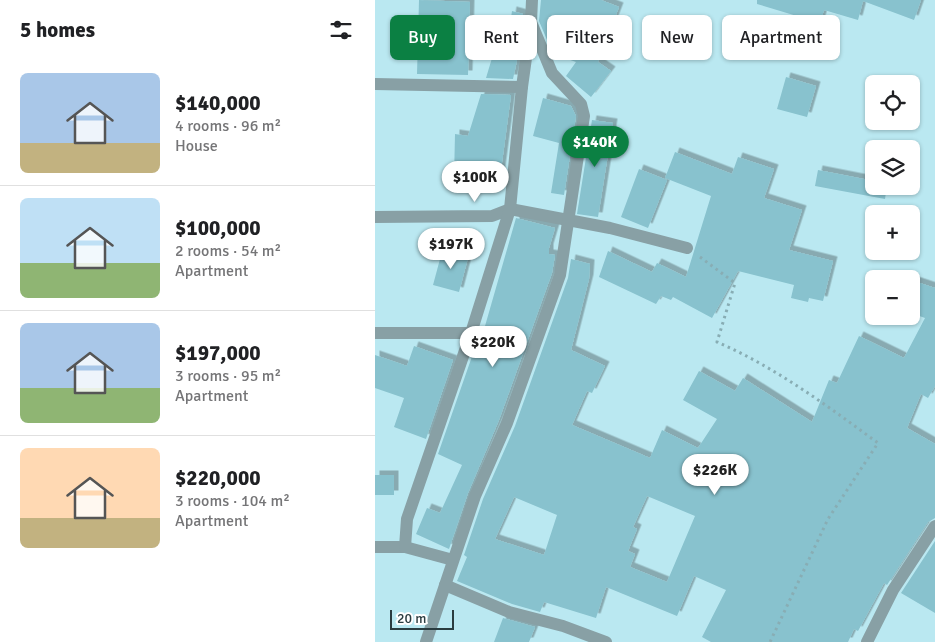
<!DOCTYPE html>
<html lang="en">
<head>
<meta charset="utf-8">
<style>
	body { margin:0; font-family:Signika,sans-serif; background:#f2f2f2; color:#202124; height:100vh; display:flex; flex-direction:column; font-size:19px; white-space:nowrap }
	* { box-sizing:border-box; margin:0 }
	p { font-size:16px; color:#757577 }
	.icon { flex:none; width:28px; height:28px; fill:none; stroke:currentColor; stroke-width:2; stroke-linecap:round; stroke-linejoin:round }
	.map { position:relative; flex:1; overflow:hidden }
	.panel { display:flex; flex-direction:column; background:#fff; width:375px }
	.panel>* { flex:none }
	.hud { position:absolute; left:15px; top:15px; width:470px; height:45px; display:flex; gap:10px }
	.controls { position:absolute; left:490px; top:75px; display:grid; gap:10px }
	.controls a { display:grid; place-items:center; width:55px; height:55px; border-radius:8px; background:#fff; box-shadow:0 1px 4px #0004; font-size:25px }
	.scale { position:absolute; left:15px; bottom:12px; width:64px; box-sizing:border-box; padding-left:5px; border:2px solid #2a3c40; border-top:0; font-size:14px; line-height:18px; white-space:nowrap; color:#2a3c40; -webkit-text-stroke:4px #fff; paint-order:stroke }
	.price { position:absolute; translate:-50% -42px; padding:0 11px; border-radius:18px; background:#fff; color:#222; font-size:16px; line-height:32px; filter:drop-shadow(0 1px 2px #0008) }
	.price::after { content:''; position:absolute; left:50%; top:30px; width:15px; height:11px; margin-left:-8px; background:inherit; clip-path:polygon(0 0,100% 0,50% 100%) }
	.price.on { background:#0b8043; color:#fff }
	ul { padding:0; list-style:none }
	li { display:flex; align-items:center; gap:15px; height:125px; padding:0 20px }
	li+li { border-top:1px solid #e0e0e0 }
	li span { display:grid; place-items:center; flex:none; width:140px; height:100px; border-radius:8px; color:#555 }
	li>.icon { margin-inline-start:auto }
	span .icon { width:60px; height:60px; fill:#fffc; stroke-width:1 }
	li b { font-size:21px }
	h2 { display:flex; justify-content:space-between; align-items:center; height:60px; padding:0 20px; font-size:21px }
	.tag { padding:0 18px; border-radius:8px; background:#fff; box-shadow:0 1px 4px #0004; font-size:18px; line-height:45px }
	.tag.on { background:#0b8043; color:#fff }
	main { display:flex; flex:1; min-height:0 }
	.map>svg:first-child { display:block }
	.building { fill:#88c2ce; fill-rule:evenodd; filter:url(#shadow) }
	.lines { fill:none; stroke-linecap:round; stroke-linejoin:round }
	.path { stroke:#88adb4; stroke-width:3; stroke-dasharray:2.5 4; stroke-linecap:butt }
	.street { stroke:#88a0a5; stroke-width:12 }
</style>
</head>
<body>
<main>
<section class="panel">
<h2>5 homes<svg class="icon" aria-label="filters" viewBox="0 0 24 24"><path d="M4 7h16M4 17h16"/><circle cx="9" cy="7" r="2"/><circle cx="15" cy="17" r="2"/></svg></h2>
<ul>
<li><span style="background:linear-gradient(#a9c7e8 70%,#c2b280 0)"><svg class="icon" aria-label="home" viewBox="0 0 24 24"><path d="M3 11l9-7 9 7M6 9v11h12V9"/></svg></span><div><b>$140,000</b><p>4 rooms · 96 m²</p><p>House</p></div></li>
<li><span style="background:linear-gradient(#bfe0f5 65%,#8fb573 0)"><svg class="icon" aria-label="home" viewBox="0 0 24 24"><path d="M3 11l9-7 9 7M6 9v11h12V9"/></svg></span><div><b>$100,000</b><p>2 rooms · 54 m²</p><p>Apartment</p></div></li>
<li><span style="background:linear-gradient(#a9c7e8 65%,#8fb573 0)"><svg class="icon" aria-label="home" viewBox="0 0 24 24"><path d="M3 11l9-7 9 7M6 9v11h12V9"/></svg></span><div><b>$197,000</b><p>3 rooms · 95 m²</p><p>Apartment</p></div></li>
<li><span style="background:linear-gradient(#ffd9b3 70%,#c2b280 0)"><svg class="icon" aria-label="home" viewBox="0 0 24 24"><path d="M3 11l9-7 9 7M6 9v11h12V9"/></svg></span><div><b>$220,000</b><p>3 rooms · 104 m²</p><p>Apartment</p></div></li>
</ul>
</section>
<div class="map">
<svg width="560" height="642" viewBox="0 0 560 642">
	<defs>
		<filter id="shadow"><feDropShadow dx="4.5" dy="-4.5" stdDeviation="0" flood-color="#0004"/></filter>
	</defs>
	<rect width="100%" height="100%" fill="#bae8f1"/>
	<g class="building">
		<path d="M44,0l51,2 -2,73 -51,-1z"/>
		<path d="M166,0h60l18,7 -21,55 13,9 -20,26 -25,-21 10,-14 -23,-8 -14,-33z"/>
		<path d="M382,0h164l-7,20 -51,-19 -5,19 -34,-10 -4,13 -63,-19z"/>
		<path d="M137,11l11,3 -3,28 -12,-5z"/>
		<path d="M117,58l25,2 -4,19 -27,-1z"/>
		<path d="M411,77l30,9 -9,31 -30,-8z"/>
		<path d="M106,94l30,1 -12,90 -45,-7 1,-44 13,2z"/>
		<path d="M168,98l28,8 5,10 -12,79 -13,-2 8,-50 -26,-7z"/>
		<path d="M217,120l21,3 -15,94 -21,-3z"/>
		<path d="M300,152l57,22 6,-17 36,12 -10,29 38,12 -13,40 44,11 -10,40 -14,-3 -1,4 -17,-4 3,-13 -56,-14 -26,47 -39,-21 -2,3 -10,-4 -5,8 -57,-27 9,-26 44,21 5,-9 29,14 25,-81 -46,-18z"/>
		<path d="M264,169l28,11 -19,48 -27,-11z"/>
		<path d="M443,170l56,11v5h13l-2,13 -70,-13z"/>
		<path d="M141,218l39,10 -6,20v6l6,1 -3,18 -53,147 -31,73 -19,56 -33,-15 11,-26 13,5 22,-48 -24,-11 31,-89 9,-26 3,1z"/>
		<path d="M68,248l26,6 -10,38 -26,-7z"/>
		<path d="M196,259l19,5 -1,15 -18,71 34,16 -13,27 -5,-2 -15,34 78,33 12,-28 36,18 19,-29 -34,-19 16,-29 36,20 8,-13 69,44 17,-42 8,3 22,-47 45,22 21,-40 -14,-5v-33l24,8v98l-7,12 -7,-4 -14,34 28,16v74l-7,4 -41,63 -3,-2 -26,48 -4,-2 -6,13h-137l-9,-5 24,-47 -32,-14 -17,40 -71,-29 -10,31 -52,-16 -4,10 -28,-8 -55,-23 10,-24 -3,-2 19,-56 32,-73 53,-148zM272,496l48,20 -28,66 -37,-15 5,-13 -7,-3 9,-22 -4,-2zM139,497l43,18 -13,40 -49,-16z"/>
		<path d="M39,346l39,14 -27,79 -32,-12 10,-29 -29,-10v-33l32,11z"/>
		<rect x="0" y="475" width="19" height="20"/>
		<path d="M560,541v72l-34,-20z"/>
		<path d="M128,618l32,9 -6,15h-35z"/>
	</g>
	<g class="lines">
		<path class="path" d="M325,257l35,26 -18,59c58,25 109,63 161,101l-50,76 -58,123"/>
		<g class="street">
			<path d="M0,84l147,3"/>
			<path d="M0,217l117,-1 18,-7 100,19 77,20"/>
			<path d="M0,333h96"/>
			<path d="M0,547h30l48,13"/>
			<path d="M30,547l2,-28 64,-186 39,-124 12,-122 9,-65"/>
			<path d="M70,585l64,27 54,14 43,16"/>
			<path d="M51,642l49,-146 32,-73 53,-148 24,-159 -3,-12 -29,-31 -21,-51 1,-22"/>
			<path d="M492,642l26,-52 42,-64"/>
		</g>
	</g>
</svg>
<div class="controls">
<a><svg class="icon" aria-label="locate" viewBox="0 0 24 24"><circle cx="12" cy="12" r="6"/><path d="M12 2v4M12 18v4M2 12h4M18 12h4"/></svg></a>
<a><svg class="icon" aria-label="layers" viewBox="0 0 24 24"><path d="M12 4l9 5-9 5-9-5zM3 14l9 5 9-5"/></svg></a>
<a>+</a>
<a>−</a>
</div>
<div class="scale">20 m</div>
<b class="price on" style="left:220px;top:168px">$140K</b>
<b class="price" style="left:100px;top:203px">$100K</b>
<b class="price" style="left:76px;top:270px">$197K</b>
<b class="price" style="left:118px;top:368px">$220K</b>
<b class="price" style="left:340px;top:496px">$226K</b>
<div class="hud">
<a class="tag on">Buy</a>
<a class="tag">Rent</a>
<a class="tag">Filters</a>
<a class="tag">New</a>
<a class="tag">Apartment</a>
</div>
</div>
</main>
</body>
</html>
